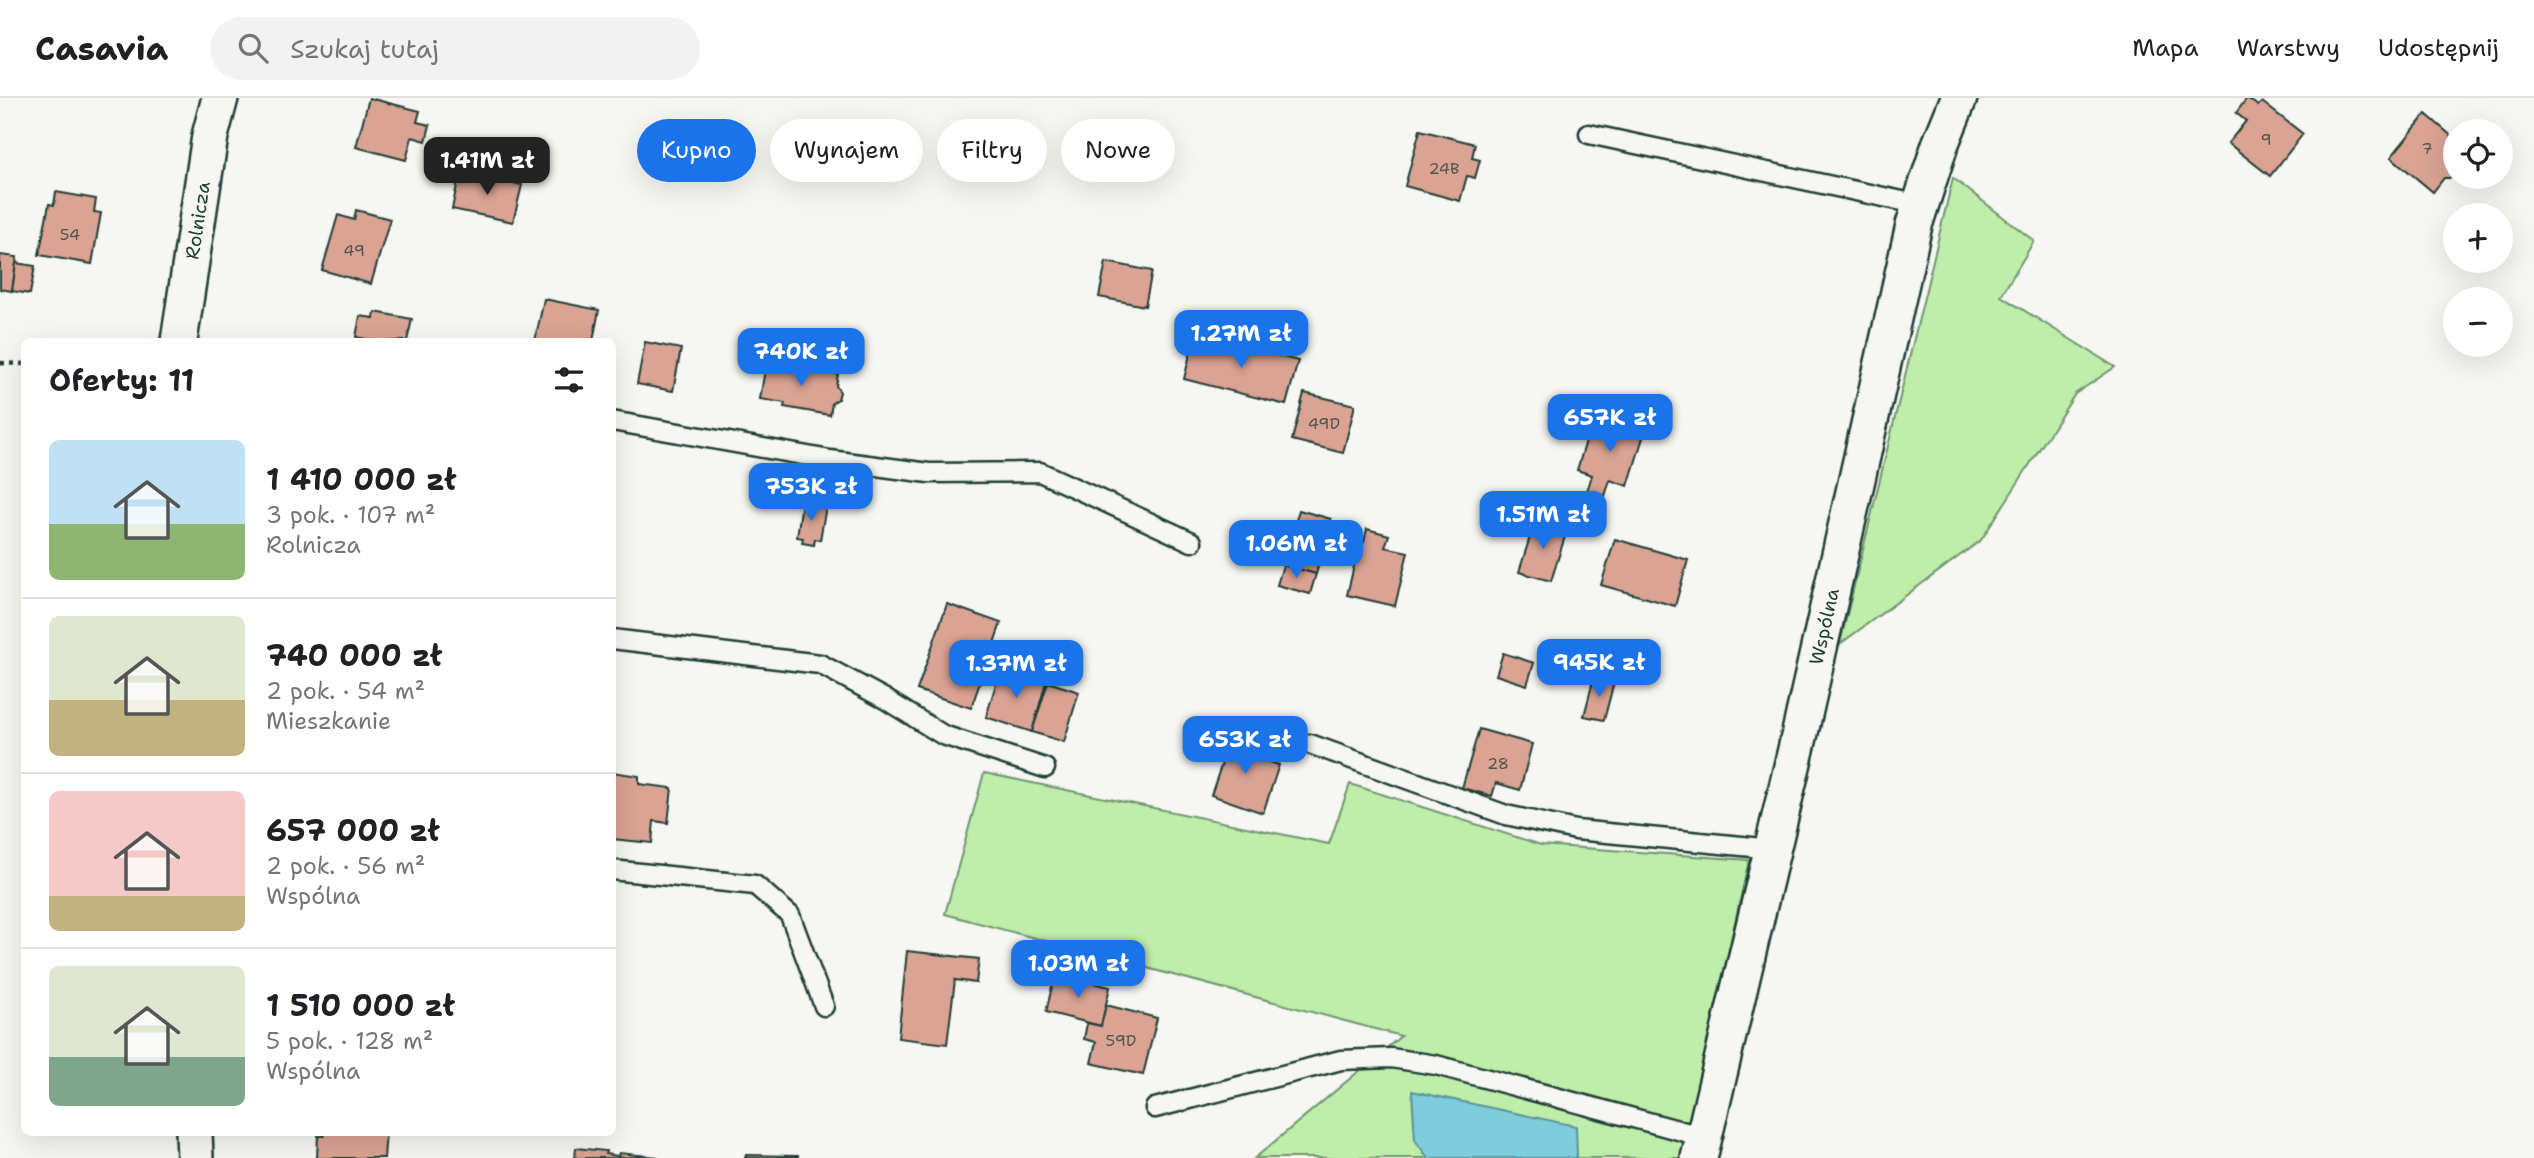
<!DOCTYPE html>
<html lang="pl">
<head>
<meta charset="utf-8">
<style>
	body { margin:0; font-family:"Shantell Sans",sans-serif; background:#f2f2f2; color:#202124; height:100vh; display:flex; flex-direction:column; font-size:26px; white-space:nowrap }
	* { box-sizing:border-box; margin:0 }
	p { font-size:23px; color:#757577 }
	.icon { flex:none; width:38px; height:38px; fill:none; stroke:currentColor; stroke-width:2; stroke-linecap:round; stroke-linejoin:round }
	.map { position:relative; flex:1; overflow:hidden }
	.panel { position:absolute; left:21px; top:240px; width:595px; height:798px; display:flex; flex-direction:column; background:#fff; border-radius:10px; box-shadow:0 7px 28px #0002 }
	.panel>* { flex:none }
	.guide { position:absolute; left:637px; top:21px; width:665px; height:63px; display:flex; gap:14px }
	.controls { position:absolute; left:2443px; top:21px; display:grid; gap:14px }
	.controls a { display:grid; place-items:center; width:70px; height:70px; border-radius:50%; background:#fff; box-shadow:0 7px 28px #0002; font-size:35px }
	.price { position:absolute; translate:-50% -60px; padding:0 16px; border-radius:14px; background:#1a73e8; color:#fff; font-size:23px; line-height:46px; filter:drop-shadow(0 2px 4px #0008) }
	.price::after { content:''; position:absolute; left:50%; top:42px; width:21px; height:16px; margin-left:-10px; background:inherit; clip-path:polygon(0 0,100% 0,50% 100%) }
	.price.on { background:#222; color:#fff }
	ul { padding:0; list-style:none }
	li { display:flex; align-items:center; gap:21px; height:175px; padding:0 28px }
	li+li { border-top:2px solid #e0e0e0 }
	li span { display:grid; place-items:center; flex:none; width:196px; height:140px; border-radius:10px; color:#555 }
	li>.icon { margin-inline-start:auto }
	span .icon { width:84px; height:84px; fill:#fffc; stroke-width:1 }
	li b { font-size:30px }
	h2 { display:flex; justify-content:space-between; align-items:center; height:84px; padding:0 28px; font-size:30px }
	.tag { padding:0 24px; border-radius:32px; background:#fff; box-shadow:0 7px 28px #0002; font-size:24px; line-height:63px }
	.tag.on { background:#1a73e8; color:#fff }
	header { display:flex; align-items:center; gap:42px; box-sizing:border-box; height:98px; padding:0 35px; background:#fff; border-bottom:2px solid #e0e0e0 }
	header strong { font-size:33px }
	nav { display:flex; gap:38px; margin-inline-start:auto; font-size:24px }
	.search { width:490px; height:63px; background:#f2f2f2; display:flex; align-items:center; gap:18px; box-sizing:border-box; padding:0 24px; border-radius:38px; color:#757577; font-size:26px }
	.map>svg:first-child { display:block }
	.green { fill:#bfedaa; stroke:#6f956f; stroke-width:2 }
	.water { fill:#7eccdc; stroke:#589399; stroke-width:2 }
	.building { fill:#daa393; stroke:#1f3d34; stroke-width:2 }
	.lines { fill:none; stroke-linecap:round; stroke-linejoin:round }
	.service-casing { stroke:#1f3d34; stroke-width:23 }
	.minor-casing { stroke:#1f3d34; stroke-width:40 }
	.path { stroke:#1f3d34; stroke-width:4.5; stroke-dasharray:5 5; stroke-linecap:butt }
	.service { stroke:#f6f6f2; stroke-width:18 }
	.minor { stroke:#f6f6f2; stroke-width:35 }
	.labels { text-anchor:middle; stroke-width:5; stroke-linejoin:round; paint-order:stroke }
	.number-label { font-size:16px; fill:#4e564c }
	.street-label { font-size:19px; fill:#1f3d34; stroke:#f6f6f2 }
</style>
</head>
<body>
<header>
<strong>Casavia</strong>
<div class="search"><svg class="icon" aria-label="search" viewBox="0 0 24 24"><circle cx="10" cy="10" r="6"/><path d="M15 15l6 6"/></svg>Szukaj tutaj</div>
<nav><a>Mapa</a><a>Warstwy</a><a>Udostępnij</a></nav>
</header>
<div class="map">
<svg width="2534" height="1060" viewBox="0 0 2534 1060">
	<rect width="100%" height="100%" fill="#f6f6f2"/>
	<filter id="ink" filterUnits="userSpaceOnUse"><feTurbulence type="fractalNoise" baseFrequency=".0143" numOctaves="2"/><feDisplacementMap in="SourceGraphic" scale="14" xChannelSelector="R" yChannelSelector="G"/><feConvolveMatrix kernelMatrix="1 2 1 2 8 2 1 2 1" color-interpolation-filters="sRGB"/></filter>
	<g filter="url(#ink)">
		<g class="green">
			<path d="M1953,80l81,63 -33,55 114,71 -40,27 -94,146 -141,104z"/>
			<path d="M984,675l345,71 21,-60 191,61 208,15 -67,298h-427l146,-122 -456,-122z"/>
		</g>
		<path class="water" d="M1412,993l164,35 1,29 -1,3h-148l-13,-18z"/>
		<g class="building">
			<path d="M369,0l51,13 -3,11 13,3 -4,16 -14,-4 -6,23 -50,-13z"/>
			<path d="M2247,0l11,8 4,-4 41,32 -33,42 -42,-33 18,-22 -10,-8z"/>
			<path d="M2426,16l29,25v36l-3,3h-8l-11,14 -42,-35z"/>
			<path d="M1420,32l55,14 -3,14 8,2 -5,18 -8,-2 -7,25 -55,-15z"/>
			<path d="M460,73l62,14 -9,37 -61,-13z"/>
			<path d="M56,94l40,7 -2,13 7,1 -9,51 -53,-9 10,-51 5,1z"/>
			<path d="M356,112l34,9 -19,65 -49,-14 16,-55 16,5z"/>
			<path d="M0,157l17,2 -5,34 -12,-2z"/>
			<path d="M1106,164l46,9 -7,35 -46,-9z"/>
			<path d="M16,165l19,3 -5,28 -18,-3z"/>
			<path d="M544,201l55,11 -6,31h-58z"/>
			<path d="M375,214l37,7 -5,22h-31l-20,-4 4,-21 14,2z"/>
			<path d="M1195,236l103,27 -12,44 -102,-26z"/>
			<path d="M645,244l36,7 -8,42 -36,-7z"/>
			<path d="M766,266l25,5 1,-3 46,8 -2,12 4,6 -2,7 -6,4 -2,12 -46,-8 1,-4 -25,-4z"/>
			<path d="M1304,295l51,12 -12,48 -51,-13z"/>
			<path d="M1594,317l51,16 -17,55 -18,-6 -5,16 -18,-5 5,-16 -15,-5z"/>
			<path d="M802,404l24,4 -6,34 -5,-1 -1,6 -12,-2 1,-5 -6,-1z"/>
			<path d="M1299,412l32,9 -15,55 -33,-9z"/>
			<path d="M1535,423l32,9 -16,51 -32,-9z"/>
			<path d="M1367,431l22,6 -4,12 23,5 -13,54 -48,-11 13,-54 4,1z"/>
			<path d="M1615,441l73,21 -13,46 -74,-21z"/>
			<path d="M1283,467l33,9 -6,20 -33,-9z"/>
			<path d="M947,506l54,19 -30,85 -54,-18z"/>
			<path d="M1503,555l31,10 -7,22 -31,-10z"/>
			<path d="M1001,569l45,15 -14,50 -46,-15z"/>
			<path d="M1594,579l20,5 -10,38 -20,-4z"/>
			<path d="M1048,584l31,10 -15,50 -32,-10z"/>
			<path d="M1479,631l53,15 -12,46 -24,-7 -4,13 -30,-8z"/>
			<path d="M1232,636l28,10 -5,13 24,8 -16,48 -52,-18z"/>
			<path d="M612,674l27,4v8l33,4 -4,35 -14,-2 -2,22 -40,-4z"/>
			<path d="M907,853l72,8 -3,24 -21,-3 -8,64 -49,-6z"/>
			<path d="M1055,876l55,13 -9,39 -55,-14z"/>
			<path d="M1106,907l51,13 -14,57 -52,-12 5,-21 -12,-3 3,-16 14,3z"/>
			<path d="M324,1034h62l-2,26h-67l1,-22h6z"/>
			<path d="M576,1050l30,3 -1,3 13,2 1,-3 39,4 -83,1z"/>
			<path d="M746,1057l52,1v2h-53z"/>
		</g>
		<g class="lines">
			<g class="service-casing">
				<g id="service">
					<path d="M1589,36l332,71"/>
					<path d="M612,323l218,39 99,13 111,-1 152,70"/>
					<path d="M612,541l208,25 65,35 58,36 102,33"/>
					<path d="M1310,646l196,71 70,15 197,19"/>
					<path d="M612,772l143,15 35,30 34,91"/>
					<path d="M1155,1010l186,-48 50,-2 45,7 268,72"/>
				</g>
			</g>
			<g class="minor-casing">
				<g id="minor">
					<path id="s1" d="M179,243l31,-205 10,-38"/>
					<path d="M194,1034l1,26"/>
					<path id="s2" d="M1699,1060l100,-421 115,-512 26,-80 19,-47"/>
				</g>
			</g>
			<path class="path" d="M0,265l24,1"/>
			<use href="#service" class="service"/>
			<use href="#minor" class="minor"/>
		</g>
	</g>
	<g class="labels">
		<g class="number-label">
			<text x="2266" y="47">9</text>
			<text x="2427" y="56">7</text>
			<text x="1444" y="76">24B</text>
			<text x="70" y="142">54</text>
			<text x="354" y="158">49</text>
			<text x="1324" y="331">49D</text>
			<text x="1498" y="671">28</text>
			<text x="1121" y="948">59D</text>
		</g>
		<g class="street-label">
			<text dy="7" stroke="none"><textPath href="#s1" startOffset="122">Rolnicza</textPath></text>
			<text dy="7" stroke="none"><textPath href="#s2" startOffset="546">Wspólna</textPath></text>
		</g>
	</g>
</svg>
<div class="controls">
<a><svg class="icon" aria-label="locate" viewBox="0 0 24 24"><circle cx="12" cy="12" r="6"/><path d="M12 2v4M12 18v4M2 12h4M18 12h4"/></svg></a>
<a>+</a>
<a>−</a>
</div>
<b class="price on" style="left:487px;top:99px">1.41M zł</b>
<b class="price" style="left:1241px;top:272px">1.27M zł</b>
<b class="price" style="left:801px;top:290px">740K zł</b>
<b class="price" style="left:1610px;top:356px">657K zł</b>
<b class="price" style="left:811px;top:425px">753K zł</b>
<b class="price" style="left:1543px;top:453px">1.51M zł</b>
<b class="price" style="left:1296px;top:482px">1.06M zł</b>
<b class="price" style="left:1599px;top:601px">945K zł</b>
<b class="price" style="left:1016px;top:602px">1.37M zł</b>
<b class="price" style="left:1245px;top:678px">653K zł</b>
<b class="price" style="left:1078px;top:902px">1.03M zł</b>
<div class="guide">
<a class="tag on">Kupno</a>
<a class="tag">Wynajem</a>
<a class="tag">Filtry</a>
<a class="tag">Nowe</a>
</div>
<section class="panel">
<h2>Oferty: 11<svg class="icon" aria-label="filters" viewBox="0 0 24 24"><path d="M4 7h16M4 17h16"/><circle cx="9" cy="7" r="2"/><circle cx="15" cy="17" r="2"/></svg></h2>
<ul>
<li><span style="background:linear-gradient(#bfe0f5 60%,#8fb573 0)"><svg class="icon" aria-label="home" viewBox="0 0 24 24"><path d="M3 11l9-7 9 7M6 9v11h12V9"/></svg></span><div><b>1 410 000 zł</b><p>3 pok. · 107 m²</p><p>Rolnicza</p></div></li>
<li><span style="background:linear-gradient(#dfe7d0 60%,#c2b280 0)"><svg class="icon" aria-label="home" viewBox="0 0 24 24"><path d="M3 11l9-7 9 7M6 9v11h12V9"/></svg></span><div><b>740 000 zł</b><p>2 pok. · 54 m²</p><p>Mieszkanie</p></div></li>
<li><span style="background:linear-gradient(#f6c9c9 75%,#c2b280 0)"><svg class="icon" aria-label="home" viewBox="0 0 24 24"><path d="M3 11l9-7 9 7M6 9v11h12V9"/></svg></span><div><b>657 000 zł</b><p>2 pok. · 56 m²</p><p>Wspólna</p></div></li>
<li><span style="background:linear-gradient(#dfe7d0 65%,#7fa58c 0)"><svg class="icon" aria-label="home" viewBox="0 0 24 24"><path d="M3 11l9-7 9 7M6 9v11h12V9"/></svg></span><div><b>1 510 000 zł</b><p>5 pok. · 128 m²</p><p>Wspólna</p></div></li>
</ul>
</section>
</div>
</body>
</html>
